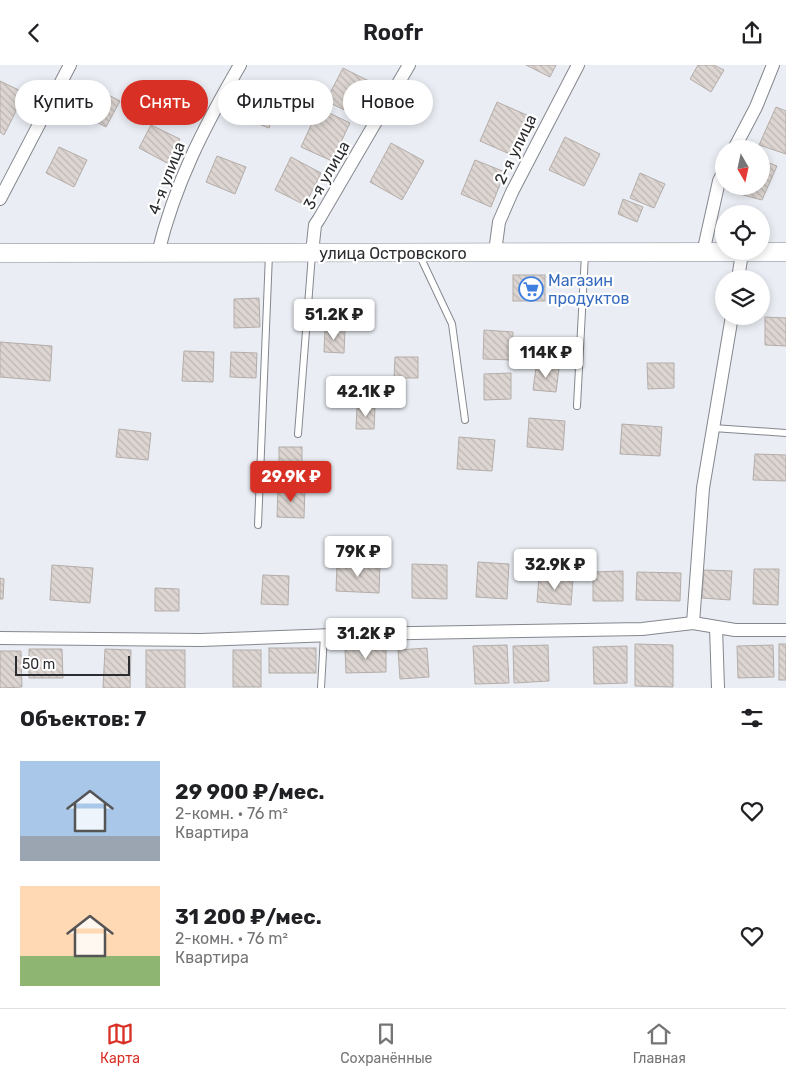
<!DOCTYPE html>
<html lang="ru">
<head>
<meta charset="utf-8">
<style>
	body { margin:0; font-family:Rubik,sans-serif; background:#f2f2f2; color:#202124; height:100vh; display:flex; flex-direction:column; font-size:19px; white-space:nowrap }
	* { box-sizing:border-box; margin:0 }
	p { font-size:16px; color:#757577 }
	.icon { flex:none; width:28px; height:28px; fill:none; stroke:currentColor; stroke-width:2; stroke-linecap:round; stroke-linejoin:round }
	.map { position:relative; height:623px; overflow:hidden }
	.drawer { display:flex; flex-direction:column; background:#fff; flex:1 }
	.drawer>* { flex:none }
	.top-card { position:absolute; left:15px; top:15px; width:500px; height:45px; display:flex; gap:10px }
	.needle { width:32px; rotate:171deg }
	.fabs { position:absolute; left:715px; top:75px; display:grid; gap:10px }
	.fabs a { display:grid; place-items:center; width:55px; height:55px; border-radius:50%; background:#fff; box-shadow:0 2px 8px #0003; font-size:25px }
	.scale { position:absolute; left:15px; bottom:12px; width:115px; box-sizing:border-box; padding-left:5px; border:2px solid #2b2c2f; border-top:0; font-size:14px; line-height:18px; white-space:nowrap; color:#2b2c2f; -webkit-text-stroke:4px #fff; paint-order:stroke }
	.price { position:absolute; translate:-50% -42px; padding:0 11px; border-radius:5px; background:#fff; color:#222; font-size:16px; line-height:32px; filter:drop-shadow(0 1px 2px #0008) }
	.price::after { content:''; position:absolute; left:50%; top:30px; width:15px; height:11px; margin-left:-8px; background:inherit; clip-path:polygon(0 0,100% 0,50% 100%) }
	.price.current { background:#d93025; color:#fff }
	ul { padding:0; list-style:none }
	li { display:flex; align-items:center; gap:15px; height:125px; padding:0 20px }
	li span { display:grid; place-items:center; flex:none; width:140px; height:100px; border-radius:0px; color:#555 }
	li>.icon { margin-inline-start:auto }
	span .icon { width:60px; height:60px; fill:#fffc; stroke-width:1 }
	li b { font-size:21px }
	h2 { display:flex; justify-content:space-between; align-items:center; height:60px; padding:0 20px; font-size:21px }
	.pill { padding:0 18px; border-radius:22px; background:#fff; box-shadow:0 2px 8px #0003; font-size:18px; line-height:45px }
	.pill.current { background:#d93025; color:#fff }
	header { display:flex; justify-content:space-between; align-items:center; height:65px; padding:0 20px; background:#fff; font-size:22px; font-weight:600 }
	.dock { display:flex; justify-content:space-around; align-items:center; height:70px; border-top:1px solid #e0e0e0; background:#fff; font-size:14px; color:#757577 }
	.dock a { display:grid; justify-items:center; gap:2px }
	.dock .current { color:#d93025 }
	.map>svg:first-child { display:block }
	.building { fill:url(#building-back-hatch); stroke:#b4adaa }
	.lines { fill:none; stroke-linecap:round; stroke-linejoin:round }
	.lane-casing { stroke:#84878d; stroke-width:8 }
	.street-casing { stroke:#84878d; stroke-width:14 }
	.secondary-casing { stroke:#84878d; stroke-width:19 }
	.lane { stroke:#fff; stroke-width:6 }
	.street { stroke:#fff; stroke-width:12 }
	.secondary { stroke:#fff; stroke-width:18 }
	.labels { text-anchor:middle; stroke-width:4.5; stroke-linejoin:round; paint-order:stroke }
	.street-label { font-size:16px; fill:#2b2c2f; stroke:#fff }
	.shop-label { font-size:16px; fill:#366cbe; stroke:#fff; text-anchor:start }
</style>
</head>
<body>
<header><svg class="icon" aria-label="back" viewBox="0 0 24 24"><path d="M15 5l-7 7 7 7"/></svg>Roofr<svg class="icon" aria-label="share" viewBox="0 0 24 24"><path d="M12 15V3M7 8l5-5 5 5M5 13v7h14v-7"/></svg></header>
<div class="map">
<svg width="786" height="623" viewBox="0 0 786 623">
	<defs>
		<pattern id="building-back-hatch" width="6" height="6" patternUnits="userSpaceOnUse" patternTransform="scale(1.25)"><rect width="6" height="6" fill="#dcd5d1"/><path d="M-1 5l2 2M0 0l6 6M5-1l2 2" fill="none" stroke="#bdb7b4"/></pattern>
	</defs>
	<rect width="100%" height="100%" fill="#eaeef4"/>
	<g class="building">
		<path d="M526,0h30l-6,12z"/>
		<path d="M698,0h16l10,5 -13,22 -21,-13z"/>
		<path d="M343,3l30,15 -16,33 -31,-15z"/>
		<path d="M0,16l25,12 -21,42 -4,-3z"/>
		<path d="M89,20l31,16 -14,26 -30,-16z"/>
		<path d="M250,23l29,11 -10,29 -29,-11z"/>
		<path d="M497,37l32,14 -17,39 -32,-14z"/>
		<path d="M776,42l10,4v43l-27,-9z"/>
		<path d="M319,43l31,15 -18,38 -31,-14z"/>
		<path d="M151,60l29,14 -13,24 -28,-15z"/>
		<path d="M565,72l35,17 -16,32 -35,-16z"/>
		<path d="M391,78l33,18 -22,39 -32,-18z"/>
		<path d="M59,82l28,13 -13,27 -28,-14z"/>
		<path d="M217,91l29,11 -11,27 -29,-12z"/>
		<path d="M291,92l30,16 -16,32 -30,-15z"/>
		<path d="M475,95l30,12 -14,35 -30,-13z"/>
		<path d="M761,95l16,6 -15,34 -30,-8 3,-6h26z"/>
		<path d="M640,108l25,11 -11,24 -24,-10z"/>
		<path d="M623,134l20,8 -6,15 -19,-8z"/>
		<rect x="513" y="210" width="32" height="26"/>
		<path d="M259,233l1,29 -26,1v-29z"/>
		<path d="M765,252l21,1v28l-21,-1z"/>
		<path d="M325,264l20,1 -1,23 -20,-1z"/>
		<path d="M484,265l29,2 -1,28 -29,-1z"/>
		<path d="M0,277l52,4 -2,35 -50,-4z"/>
		<path d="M184,286l30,1 -1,30 -31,-1z"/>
		<path d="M231,287l26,1 -1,25 -26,-1z"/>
		<path d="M395,292h23v21h-24z"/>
		<path d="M647,298h27v25l-26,1z"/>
		<path d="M536,302l23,2 -3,23 -23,-2z"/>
		<path d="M511,308v26l-27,1v-26z"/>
		<path d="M357,342h18l-1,22h-18z"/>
		<path d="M529,353l36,3 -2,29 -36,-3z"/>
		<path d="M622,359l40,3 -2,29 -40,-2z"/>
		<path d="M119,364l32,4 -3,27 -32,-3z"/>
		<path d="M459,372l36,3 -3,31 -35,-2z"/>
		<rect x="279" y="382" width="23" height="26"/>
		<path d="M755,389l31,1v26l-33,-1z"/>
		<path d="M278,422l27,1 -1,30 -27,-1z"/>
		<path d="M478,497l31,2 -2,35 -31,-2z"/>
		<path d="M337,498l43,1 -1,29 -43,-2z"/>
		<path d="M412,499l35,1v34l-35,-1z"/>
		<path d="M52,500l41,3 -3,35 -40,-3z"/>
		<path d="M754,504h25l-1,36 -25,-1z"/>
		<path d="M704,505l28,1 -2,29 -28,-2z"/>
		<path d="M623,506v30h-30v-29z"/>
		<path d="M637,507l44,1 -1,28 -44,-1z"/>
		<path d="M263,510l26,1 -1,29 -27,-1z"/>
		<path d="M539,511l34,3 -2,26 -34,-3z"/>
		<path d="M0,513l4,1 -1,20h-3z"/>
		<path d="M155,523l24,1v22h-24z"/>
		<path d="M635,579l38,1v42l-38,-1z"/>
		<rect x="779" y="579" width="7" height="36"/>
		<path d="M507,580l2,38 -34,1 -2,-38z"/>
		<path d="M548,580l1,36 -35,2 -1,-37z"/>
		<path d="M773,580l1,32 -36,1 -1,-32z"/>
		<path d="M627,581v37l-33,1 -1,-37z"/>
		<rect x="269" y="583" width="47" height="25"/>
		<path d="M386,583v24l-40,1 -1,-24z"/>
		<path d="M427,583l2,29 -29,2 -2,-29z"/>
		<path d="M29,584h33l1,29h-34z"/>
		<path d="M105,584l26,1 -1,38h-27z"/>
		<rect x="146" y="585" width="39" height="38"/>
		<rect x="233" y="585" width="28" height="37"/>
		<path d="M0,586h21l1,36 -22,1z"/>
	</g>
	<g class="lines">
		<g class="lane-casing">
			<g id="lane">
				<path d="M419,189l33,70 13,96"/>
				<path d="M577,341l8,-152"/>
				<path d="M713,363l73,5"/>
				<path d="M298,369l14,-180"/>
				<path d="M258,460l11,-271"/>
				<path d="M321,623l3,-53"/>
			</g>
		</g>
		<g class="street-casing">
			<g id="street">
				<path d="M734,84l22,-42 17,-42"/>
				<path d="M0,134l70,-134"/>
				<path d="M495,187l4,-30 13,-30 66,-127"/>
				<path d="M158,188c17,-70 46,-126 82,-188"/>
				<path d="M312,188l3,-28 4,-6 90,-154"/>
				<path d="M703,188l16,-72 5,-10"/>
				<path d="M738,214l4,-26"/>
				<path d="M693,558l10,-135 29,-172"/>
				<path d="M716,562l2,61"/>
				<path d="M0,573l201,2 158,-6 283,-5 51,-6 42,7h51"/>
			</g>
		</g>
		<g class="secondary-casing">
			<path id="secondary" d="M0,188l786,-1"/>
		</g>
		<use href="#lane" class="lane"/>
		<use href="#street" class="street"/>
		<use href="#secondary" class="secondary"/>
	</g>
	<defs>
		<g id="supermarket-ring" transform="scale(1.25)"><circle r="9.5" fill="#fff" stroke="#3f7fe0" stroke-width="1.5"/><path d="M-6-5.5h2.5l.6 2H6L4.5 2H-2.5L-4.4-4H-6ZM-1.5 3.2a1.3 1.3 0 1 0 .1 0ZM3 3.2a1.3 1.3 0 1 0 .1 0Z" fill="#3f7fe0"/></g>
	</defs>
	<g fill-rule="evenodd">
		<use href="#supermarket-ring" x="531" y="224"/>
	</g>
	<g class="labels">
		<g class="street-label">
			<text transform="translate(515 84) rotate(-64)" y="6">2-я улица</text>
			<text transform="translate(326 110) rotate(-60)" y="6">3-я улица</text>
			<text transform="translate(166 113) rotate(-69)" y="6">4-я улица</text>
			<text x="393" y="194">улица Островского</text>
		</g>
		<g class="shop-label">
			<text x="548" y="221">Магазин<tspan x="548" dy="18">продуктов</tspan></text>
		</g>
	</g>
</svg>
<div class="fabs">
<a><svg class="needle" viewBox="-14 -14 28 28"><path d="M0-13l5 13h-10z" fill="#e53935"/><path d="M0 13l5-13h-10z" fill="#757577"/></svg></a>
<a><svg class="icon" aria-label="locate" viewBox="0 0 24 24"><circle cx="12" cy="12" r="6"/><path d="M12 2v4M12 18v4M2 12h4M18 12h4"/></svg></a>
<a><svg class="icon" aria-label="layers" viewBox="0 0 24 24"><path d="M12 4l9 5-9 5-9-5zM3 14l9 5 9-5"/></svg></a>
</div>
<div class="scale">50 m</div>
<b class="price" style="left:334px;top:276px">51.2K ₽</b>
<b class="price" style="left:546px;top:314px">114K ₽</b>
<b class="price" style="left:366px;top:353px">42.1K ₽</b>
<b class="price current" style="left:291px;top:438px">29.9K ₽</b>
<b class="price" style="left:358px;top:513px">79K ₽</b>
<b class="price" style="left:555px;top:526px">32.9K ₽</b>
<b class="price" style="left:366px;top:595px">31.2K ₽</b>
<div class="top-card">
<a class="pill">Купить</a>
<a class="pill current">Снять</a>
<a class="pill">Фильтры</a>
<a class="pill">Новое</a>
</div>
</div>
<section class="drawer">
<h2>Объектов: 7<svg class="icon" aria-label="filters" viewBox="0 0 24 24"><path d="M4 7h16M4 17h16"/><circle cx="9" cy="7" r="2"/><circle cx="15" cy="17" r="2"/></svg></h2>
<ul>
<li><span style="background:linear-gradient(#a9c7e8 75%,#9aa5b1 0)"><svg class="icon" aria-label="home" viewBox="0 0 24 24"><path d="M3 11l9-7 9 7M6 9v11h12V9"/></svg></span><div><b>29 900 ₽/мес.</b><p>2-комн. · 76 m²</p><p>Квартира</p></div><svg class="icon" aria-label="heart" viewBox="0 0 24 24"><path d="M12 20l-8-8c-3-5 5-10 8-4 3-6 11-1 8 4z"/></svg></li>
<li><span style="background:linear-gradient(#ffd9b3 70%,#8fb573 0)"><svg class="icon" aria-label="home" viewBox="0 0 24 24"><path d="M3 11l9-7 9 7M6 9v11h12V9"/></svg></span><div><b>31 200 ₽/мес.</b><p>2-комн. · 76 m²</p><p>Квартира</p></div><svg class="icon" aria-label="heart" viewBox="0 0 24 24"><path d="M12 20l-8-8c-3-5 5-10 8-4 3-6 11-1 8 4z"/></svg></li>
</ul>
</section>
<nav class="dock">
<a class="current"><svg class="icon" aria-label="map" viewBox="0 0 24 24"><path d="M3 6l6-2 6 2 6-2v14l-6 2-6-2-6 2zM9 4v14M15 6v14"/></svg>Карта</a>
<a><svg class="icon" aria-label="saved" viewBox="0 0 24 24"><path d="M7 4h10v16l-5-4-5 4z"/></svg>Сохранённые</a>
<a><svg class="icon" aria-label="home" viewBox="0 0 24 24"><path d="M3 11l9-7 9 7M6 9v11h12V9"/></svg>Главная</a>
</nav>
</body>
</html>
